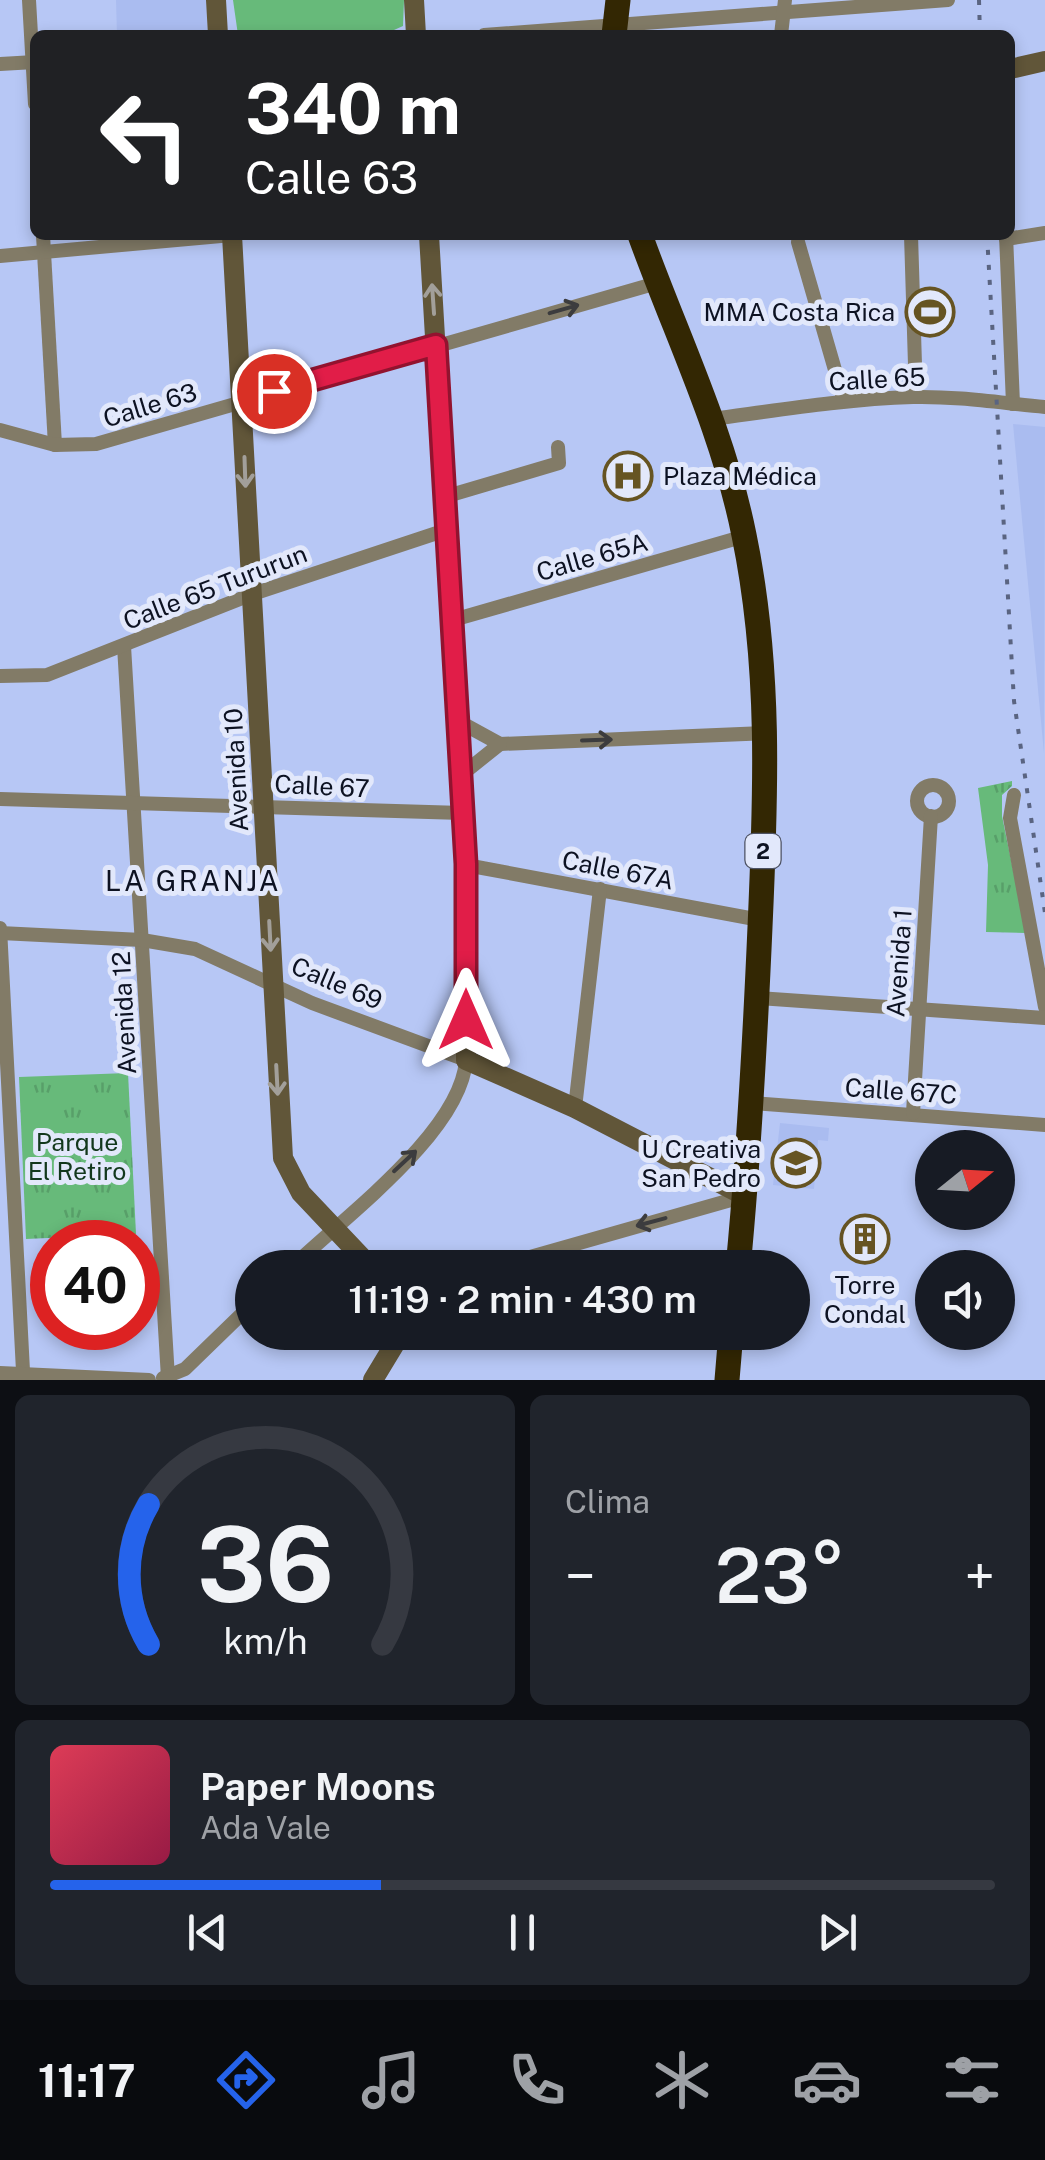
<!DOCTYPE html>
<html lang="es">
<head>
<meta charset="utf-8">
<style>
	body { margin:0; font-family:"Public Sans",sans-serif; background:#20242c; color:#f1f3f6; height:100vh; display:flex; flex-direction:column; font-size:38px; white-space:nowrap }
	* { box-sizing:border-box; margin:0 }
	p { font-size:32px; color:#9ea1a6 }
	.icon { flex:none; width:55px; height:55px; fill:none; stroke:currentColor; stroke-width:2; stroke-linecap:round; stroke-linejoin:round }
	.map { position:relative; height:1380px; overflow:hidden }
	.sheet { display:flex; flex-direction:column; gap:15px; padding:15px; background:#0d0f14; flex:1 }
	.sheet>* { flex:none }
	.top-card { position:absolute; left:30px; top:30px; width:985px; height:210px; border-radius:15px; box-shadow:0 5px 15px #0003; background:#202124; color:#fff; overflow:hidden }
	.needle { width:65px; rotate:72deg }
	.controls { position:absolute; left:915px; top:1130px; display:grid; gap:20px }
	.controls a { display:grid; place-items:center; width:100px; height:100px; border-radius:50%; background:#171b24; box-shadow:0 5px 15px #0003; font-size:50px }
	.speed { position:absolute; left:30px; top:1220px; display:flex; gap:20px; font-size:50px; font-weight:700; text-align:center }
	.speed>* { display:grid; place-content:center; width:130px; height:130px; border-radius:50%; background:#171b24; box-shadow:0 5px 15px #0003; line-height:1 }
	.speed .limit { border:15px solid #d22; background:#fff; color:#111 }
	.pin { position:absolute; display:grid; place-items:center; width:85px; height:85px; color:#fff; margin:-42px; border:5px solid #fff; border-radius:50%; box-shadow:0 2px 10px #0007 }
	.me { position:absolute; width:110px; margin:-55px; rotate:0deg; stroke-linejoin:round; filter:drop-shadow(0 0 8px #0008) }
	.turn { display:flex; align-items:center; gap:35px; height:210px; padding:0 50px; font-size:45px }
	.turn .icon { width:130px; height:130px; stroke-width:2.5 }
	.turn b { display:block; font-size:70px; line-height:85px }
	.big { font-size:75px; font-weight:600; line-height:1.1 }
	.sheet .widget { flex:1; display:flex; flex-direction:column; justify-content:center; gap:15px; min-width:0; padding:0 35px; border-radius:15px; background:#20242c }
	.sheet .dial { align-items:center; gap:0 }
	.dial svg { height:260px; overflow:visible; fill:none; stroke:#363941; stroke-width:7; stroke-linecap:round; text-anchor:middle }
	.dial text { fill:#f1f3f6; stroke:none }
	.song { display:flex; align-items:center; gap:30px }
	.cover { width:120px; height:120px; border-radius:15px; background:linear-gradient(135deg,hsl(350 70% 55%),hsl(340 70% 35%)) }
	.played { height:10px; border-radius:5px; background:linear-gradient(90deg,#2563eb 35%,#363941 35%) }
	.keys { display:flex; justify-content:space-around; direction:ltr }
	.heat { display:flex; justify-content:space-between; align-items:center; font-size:55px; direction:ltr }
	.sheet .tiles { flex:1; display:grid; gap:15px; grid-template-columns:1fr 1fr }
	.widget:last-child { grid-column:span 2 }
	.trip { position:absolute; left:235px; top:1250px; width:575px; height:100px; border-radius:50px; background:#171b24; box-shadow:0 5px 15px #0003; font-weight:600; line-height:100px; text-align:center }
	.tabs { display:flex; height:160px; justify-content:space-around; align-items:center; background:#090b0e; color:#9ea1a6 }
	.tabs .icon { width:70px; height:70px }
	.tabs .active { color:#2563eb }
	.tabs b { font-size:45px; color:#f1f3f6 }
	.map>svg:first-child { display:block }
	.built { fill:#aabcf0 }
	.park { fill:url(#park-tufts) }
	.pitch { fill:#67ba7a }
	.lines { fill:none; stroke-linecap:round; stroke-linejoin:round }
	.street { stroke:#827b67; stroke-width:14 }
	.secondary { stroke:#615639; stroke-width:20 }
	.highway { stroke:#332703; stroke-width:25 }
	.rail { stroke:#5a6481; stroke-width:4; stroke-dasharray:5 10; stroke-linecap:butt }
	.oneway { stroke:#a29f9a }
	.oneway2 { stroke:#3c3c3e }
	.route-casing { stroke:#92132f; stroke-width:25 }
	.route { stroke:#e11d48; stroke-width:18 }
	.labels { text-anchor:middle; stroke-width:10; stroke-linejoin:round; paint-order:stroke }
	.shield { fill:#e2e8fb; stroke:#4d5263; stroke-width:2.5 }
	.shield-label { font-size:22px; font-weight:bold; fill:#0d1222 }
	.poi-label { font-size:25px; fill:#0d1222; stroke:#e2e8fb; text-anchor:end }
	.street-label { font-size:25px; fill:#0d1222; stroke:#e2e8fb }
	.park-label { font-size:25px; fill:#13381d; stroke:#e2e8fb }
	.neighbourhood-label { font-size:28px; letter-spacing:2.5px; fill:#0d1222; stroke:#e2e8fb }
</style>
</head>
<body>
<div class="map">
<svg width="1045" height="1380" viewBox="0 0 1045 1380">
	<defs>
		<pattern id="park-tufts" width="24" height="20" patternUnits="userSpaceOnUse" patternTransform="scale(2.5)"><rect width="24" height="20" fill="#67ba7a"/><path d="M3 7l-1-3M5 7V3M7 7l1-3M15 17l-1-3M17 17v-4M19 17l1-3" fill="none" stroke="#589f69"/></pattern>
	</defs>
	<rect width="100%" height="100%" fill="#b7c7f5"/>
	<!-- built -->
	<g class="built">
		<polygon points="116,0 206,0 208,35 117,35"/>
		<polygon points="1013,424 1045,427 1044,753"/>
		<polygon points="780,1123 829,1128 828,1141 818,1140 814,1189 773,1185"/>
	</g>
	<!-- park -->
	<g class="park">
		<polygon points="1012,781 1012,786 1002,795 1002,816 1026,933 986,932 988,865 978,788"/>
		<polygon points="128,1073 136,1234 26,1239 19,1077"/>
	</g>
	<!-- pitch -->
	<polygon class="pitch" points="233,0 404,0 403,26 394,30 238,35"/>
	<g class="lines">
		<!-- street -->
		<g class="street">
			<polyline points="29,0 35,104"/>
			<polyline points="484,35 948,0"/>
			<polyline points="781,35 785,0"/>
			<polyline points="0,64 35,62"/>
			<polyline points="43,235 55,445"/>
			<polyline points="911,235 916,397"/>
			<polyline points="1006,235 1013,404"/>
			<polyline points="1006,239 1045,233"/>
			<polyline points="798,242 844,401"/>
			<polyline points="0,256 232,235"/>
			<path d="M 712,419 C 779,410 846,399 913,397 C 958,396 1001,403 1045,407"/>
			<polyline points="0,430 55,445 96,444 657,283"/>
			<polyline points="444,497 559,463 558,447"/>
			<polyline points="453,620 745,536"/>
			<polyline points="124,646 168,1378"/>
			<polyline points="0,676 47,675 250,595 446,530"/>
			<polyline points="458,721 500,744"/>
			<polyline points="500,744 767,733"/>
			<polyline points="460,776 500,744"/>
			<circle cx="933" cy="801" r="16"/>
			<polyline points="1014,795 1010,818 1045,1007"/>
			<polyline points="0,799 462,813"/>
			<polyline points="466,865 760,920"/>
			<polyline points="0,928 23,1371"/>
			<path d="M 0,933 L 142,940 L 195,949 L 312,1003 L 466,1060 C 461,1132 344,1217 291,1268"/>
			<polyline points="757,998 1045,1018"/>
			<polyline points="753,1103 1045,1125"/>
			<polyline points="575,1108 600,889"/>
			<polyline points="913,1113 931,816"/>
			<polyline points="491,1268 745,1196"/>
			<polyline points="0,1373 149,1380"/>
			<polyline points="163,1378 185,1369 252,1304"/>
		</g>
		<!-- secondary -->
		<g class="secondary">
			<polyline points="216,0 218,35"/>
			<polyline points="414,0 416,35"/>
			<polyline points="1010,69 1045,61"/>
			<polyline points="232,235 283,1158 301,1193 372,1268"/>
			<polyline points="429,235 466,865 466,1060 575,1108 745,1196"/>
			<polyline points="373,1380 402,1332"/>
		</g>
		<!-- highway -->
		<g class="highway">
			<polyline points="614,35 618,0"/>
			<path d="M 640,235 C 676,335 723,430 744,535 C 771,666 766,795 760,927 C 755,1041 749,1154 738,1268"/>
			<polyline points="727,1380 731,1332"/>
		</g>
		<!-- rail -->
		<g class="rail">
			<polyline points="979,0 980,35"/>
			<polyline points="987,235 1014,701 1045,913"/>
		</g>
	</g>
	<!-- one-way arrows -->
	<defs><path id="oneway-shaft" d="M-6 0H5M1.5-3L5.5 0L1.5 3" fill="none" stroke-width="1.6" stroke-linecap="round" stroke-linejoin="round" transform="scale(2.5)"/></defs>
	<g class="oneway">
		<use href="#oneway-shaft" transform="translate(433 299) rotate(-94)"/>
		<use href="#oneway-shaft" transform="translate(245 472) rotate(88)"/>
		<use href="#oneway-shaft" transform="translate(270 936) rotate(87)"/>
		<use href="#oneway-shaft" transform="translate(277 1080) rotate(87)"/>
	</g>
	<g class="oneway2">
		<use href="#oneway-shaft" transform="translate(564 309) rotate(-16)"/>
		<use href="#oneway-shaft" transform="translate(597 740) rotate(-2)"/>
		<use href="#oneway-shaft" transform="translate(405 1161) rotate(-43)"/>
		<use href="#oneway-shaft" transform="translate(651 1222) rotate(165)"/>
	</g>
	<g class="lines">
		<!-- route casing -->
		<g class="route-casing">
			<polyline id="route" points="274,391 436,345 466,864 466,1020"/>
		</g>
		<!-- route -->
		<use href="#route" class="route"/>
	</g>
	<!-- icons -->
	<defs>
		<g id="stadium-ring" transform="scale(2.5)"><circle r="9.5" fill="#e2e8fb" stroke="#665422" stroke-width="1.5"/><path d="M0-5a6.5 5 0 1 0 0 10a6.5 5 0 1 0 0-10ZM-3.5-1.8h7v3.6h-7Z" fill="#665422"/></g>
		<g id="hospital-ring" transform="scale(2.5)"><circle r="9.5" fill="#e2e8fb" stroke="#665422" stroke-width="1.5"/><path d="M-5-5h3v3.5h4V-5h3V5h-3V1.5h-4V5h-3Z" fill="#665422"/></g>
		<g id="university-ring" transform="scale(2.5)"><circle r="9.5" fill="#e2e8fb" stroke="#665422" stroke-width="1.5"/><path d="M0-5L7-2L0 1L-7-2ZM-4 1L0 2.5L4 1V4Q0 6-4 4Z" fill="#665422"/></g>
		<g id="building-ring" transform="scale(2.5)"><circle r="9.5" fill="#e2e8fb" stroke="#665422" stroke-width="1.5"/><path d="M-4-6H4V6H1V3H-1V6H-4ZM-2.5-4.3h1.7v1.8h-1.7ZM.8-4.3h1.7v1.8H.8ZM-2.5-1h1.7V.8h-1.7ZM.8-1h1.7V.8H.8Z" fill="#665422"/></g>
	</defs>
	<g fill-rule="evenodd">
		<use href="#stadium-ring" x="930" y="312"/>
		<use href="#hospital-ring" x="628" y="476"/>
		<use href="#university-ring" x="796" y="1163"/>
		<use href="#building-ring" x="865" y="1239"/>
	</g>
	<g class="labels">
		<!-- shield labels -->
		<rect class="shield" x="745.5" y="834" width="35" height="34" rx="8"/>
		<g class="shield-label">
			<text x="763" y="859">2</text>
		</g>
		<!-- poi labels -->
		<g class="poi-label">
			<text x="895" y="321">MMA Costa Rica</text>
			<text x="663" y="485" text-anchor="start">Plaza Médica</text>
			<text x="761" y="1158">U Creativa<tspan x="761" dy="29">San Pedro</tspan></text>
			<text x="865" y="1294" text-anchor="middle">Torre<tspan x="865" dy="29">Condal</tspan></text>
		</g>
		<!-- street labels -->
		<g class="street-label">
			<text transform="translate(877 379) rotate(-3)" y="9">Calle 65</text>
			<text transform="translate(150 405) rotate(-17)" y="9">Calle 63</text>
			<text transform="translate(592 557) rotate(-16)" y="9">Calle 65A</text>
			<text transform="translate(215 587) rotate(-21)" y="9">Calle 65 Tururun</text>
			<text transform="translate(236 770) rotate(-93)" y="9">Avenida 10</text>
			<text transform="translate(322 786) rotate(3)" y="9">Calle 67</text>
			<text transform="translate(618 870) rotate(11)" y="9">Calle 67A</text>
			<text transform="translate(899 963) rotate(-86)" y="9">Avenida 1</text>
			<text transform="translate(337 983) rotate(23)" y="9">Calle 69</text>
			<text transform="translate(124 1013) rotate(-93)" y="9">Avenida 12</text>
			<text transform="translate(901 1091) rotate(4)" y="9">Calle 67C</text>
		</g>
		<!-- park labels -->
		<g class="park-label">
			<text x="77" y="1151">Parque<tspan x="77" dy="29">El Retiro</tspan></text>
		</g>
		<!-- neighbourhood labels -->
		<g class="neighbourhood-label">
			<text x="193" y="891">LA GRANJA</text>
		</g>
	</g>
</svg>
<div class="controls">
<a><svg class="needle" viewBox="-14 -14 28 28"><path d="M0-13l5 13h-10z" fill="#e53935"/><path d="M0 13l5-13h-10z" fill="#9ea1a6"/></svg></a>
<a><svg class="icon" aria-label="sound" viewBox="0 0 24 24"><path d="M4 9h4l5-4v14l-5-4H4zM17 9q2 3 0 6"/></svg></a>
</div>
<div class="speed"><div class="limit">40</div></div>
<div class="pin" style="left:274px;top:391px;background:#d93025"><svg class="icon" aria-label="arrive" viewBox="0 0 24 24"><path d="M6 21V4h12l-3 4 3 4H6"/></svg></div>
<svg class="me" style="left:466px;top:1020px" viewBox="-20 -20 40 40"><path d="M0-17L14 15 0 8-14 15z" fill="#e11d48" stroke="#fff" stroke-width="4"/></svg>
<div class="trip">11:19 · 2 min · 430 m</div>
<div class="top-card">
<div class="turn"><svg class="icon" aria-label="left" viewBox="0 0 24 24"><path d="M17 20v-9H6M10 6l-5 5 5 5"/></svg><div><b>340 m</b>Calle 63</div></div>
</div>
</div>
<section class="sheet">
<div class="tiles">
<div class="widget dial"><svg viewBox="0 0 100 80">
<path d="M14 69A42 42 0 1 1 86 69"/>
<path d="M14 69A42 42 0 0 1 14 26" stroke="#2563eb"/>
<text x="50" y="56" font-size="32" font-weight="700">36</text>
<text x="50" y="72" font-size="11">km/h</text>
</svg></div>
<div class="widget"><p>Clima</p>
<div class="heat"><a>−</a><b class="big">23°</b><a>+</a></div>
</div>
<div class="widget">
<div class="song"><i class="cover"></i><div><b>Paper Moons</b><p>Ada Vale</p></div></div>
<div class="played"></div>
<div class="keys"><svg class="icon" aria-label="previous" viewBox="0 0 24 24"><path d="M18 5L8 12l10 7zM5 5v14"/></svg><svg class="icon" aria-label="pause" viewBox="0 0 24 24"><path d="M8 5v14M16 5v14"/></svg><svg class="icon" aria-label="next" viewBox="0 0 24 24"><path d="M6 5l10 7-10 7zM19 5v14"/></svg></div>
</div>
</div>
</section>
<nav class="tabs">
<b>11:17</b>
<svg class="icon active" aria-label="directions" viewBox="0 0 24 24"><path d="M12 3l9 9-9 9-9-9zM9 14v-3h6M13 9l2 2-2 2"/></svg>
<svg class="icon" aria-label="music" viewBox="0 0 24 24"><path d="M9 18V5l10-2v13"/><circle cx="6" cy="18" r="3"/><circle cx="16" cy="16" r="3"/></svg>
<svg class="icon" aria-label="phone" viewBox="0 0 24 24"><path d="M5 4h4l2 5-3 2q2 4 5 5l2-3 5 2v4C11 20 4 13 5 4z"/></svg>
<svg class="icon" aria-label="climate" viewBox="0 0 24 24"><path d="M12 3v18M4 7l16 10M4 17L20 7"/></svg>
<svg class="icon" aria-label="car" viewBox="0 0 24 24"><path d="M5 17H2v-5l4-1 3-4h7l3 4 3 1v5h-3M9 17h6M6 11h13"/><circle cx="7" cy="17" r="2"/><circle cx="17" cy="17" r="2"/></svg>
<svg class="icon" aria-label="filters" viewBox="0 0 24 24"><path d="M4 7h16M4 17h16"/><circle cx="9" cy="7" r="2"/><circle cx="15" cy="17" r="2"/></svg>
</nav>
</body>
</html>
